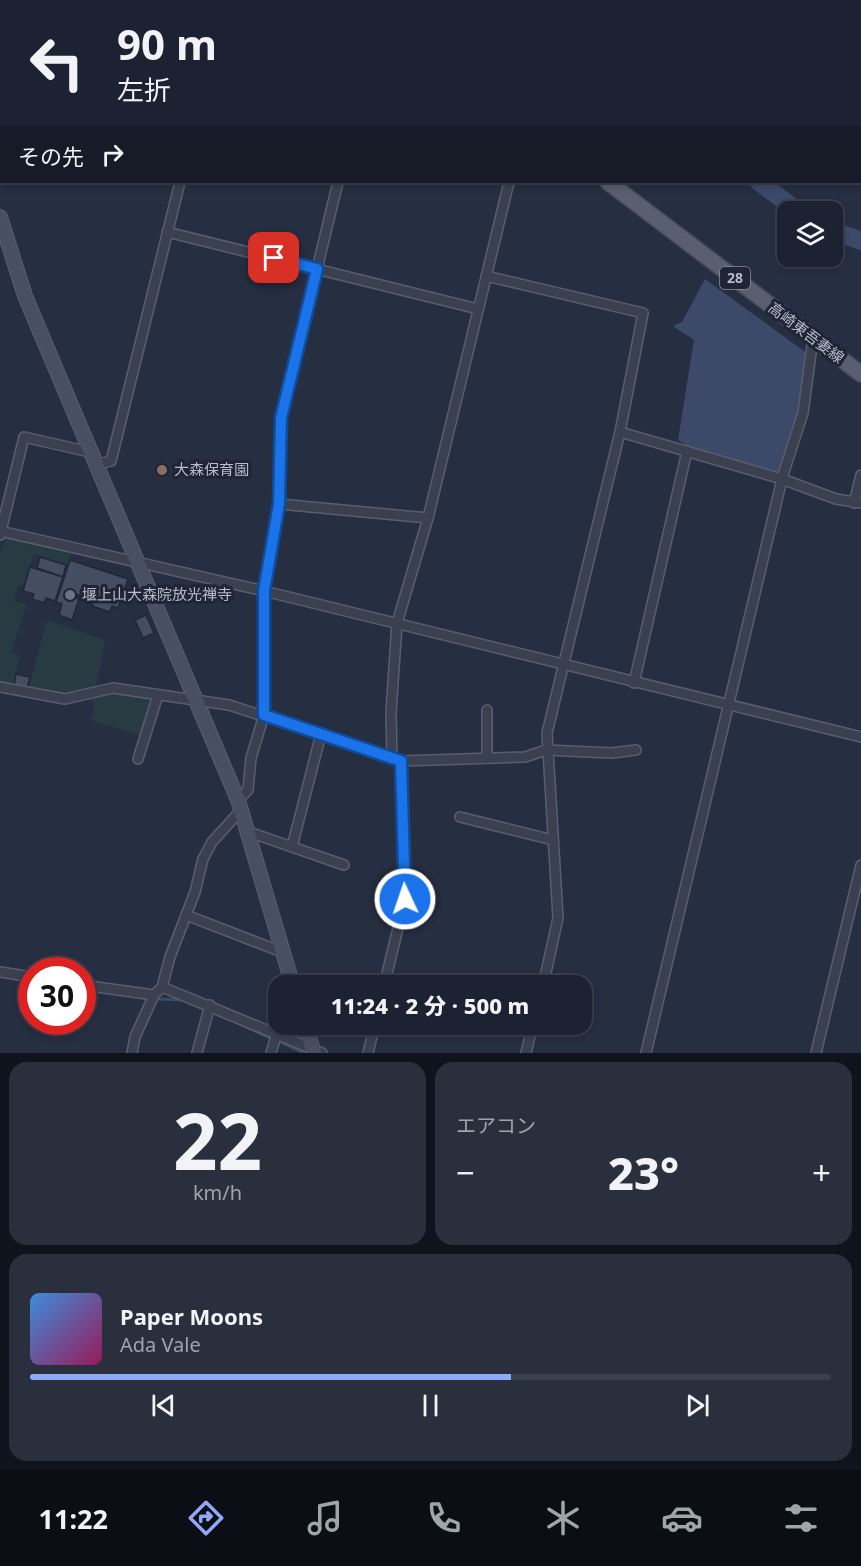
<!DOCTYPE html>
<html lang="ja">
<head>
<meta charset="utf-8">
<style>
	body { margin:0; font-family:"Noto Sans","Noto Sans JP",sans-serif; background:#292f3d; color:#f1f3f6; height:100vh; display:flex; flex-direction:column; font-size:22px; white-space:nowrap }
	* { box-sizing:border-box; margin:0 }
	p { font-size:20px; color:#a0a4ab }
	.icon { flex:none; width:33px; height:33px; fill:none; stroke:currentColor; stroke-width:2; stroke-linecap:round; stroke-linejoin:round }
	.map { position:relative; height:1053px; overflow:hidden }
	.panel { display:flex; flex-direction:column; gap:9px; padding:9px; background:#0f131b; flex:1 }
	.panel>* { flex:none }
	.top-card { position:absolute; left:0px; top:0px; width:861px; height:183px; box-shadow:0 3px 9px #0003,0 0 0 2px #3a3f4d; background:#1c2231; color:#f1f3f6; overflow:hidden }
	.fabs { position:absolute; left:777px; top:201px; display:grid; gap:12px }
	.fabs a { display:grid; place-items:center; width:66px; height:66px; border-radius:12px; background:#1c2231; box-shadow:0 3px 9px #0003,0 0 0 2px #3a3f4d; font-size:30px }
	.speed { position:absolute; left:18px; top:957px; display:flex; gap:12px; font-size:30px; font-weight:700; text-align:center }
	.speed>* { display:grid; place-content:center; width:78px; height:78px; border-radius:50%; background:#1c2231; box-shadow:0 3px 9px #0003,0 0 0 2px #3a3f4d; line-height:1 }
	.speed .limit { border:9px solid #d22; background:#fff; color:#111 }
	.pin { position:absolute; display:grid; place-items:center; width:51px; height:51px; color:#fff; margin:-26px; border-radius:12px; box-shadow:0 3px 9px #0006 }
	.me { position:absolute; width:66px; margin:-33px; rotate:357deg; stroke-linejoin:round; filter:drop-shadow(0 0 4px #0008) }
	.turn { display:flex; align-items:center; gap:21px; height:126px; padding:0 18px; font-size:27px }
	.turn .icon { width:78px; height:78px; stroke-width:2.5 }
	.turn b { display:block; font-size:42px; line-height:51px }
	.then { display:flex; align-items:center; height:57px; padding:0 18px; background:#0003; gap:12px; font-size:22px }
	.big { font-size:45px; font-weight:800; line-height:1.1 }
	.panel .card { flex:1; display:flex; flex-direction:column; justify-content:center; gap:9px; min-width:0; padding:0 21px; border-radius:18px; background:#292f3d }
	.panel .dial { align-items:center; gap:0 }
	.dial b { font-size:78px; line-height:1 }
	.song { display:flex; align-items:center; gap:18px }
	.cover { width:72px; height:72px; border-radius:9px; background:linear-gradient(135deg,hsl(210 70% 55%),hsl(330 70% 35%)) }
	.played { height:6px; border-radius:3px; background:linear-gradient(90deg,#90a9f6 60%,#3a3f4d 60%) }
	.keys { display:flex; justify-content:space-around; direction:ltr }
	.heat { display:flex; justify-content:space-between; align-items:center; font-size:33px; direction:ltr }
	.panel .tiles { flex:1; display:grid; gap:9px; grid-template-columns:1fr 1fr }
	.card:last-child { grid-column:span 2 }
	.trip { position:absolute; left:268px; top:975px; width:324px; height:60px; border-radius:18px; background:#1c2231; box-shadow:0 3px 9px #0003,0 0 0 2px #3a3f4d; font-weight:800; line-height:60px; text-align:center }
	.dock { display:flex; height:96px; justify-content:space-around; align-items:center; background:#0b0e14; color:#a0a4ab }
	.dock .icon { width:42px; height:42px }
	.dock .current { color:#90a9f6 }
	.dock b { font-size:27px; color:#f1f3f6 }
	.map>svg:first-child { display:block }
	.green { fill:#283b42 }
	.water { fill:#3c4969 }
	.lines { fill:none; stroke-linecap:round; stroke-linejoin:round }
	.stream { stroke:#3c4969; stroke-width:3 }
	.river { stroke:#3c4969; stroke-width:18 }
	.building { fill:#454d62; stroke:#212738; stroke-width:1.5 }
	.street-casing { stroke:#585e6e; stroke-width:12 }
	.secondary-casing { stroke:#585e6e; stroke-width:16 }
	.primary-casing { stroke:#44495a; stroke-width:18 }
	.street { stroke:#3a4050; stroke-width:9 }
	.secondary { stroke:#494f63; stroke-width:14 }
	.primary { stroke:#595f70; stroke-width:15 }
	.route-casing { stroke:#114b97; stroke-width:15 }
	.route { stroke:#1a73e8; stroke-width:10 }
	.education-dot { fill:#8d6e63; stroke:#1f2536; stroke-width:2 }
	.worship-dot { fill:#6b7280; stroke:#1f2536; stroke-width:2 }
	.labels { text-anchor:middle; stroke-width:6; stroke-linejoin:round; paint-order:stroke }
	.shield { fill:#1f2536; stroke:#898f9e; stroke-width:1.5 }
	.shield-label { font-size:14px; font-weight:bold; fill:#b7bccb }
	.street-label { font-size:15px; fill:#b7bccb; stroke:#1f2536 }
	.poi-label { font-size:15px; fill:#b7bccb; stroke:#1f2536; text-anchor:start }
</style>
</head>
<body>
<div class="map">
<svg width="861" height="1053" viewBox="0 0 861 1053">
	<rect width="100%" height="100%" fill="#262e41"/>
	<!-- green -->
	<g class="green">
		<polygon points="6,539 71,554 67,565 34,554 23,586 18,585 14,601 27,604 11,653 20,655 13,685 0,683 0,553"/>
		<polygon points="47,620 105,640 96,686 66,695 28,689"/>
		<polygon points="113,692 153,699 143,736 90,720 94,709 92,697"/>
	</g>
	<!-- water -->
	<polygon class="water" points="705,279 808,354 801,410 780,473 776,474 692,449 678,440 694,340 673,326 682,322"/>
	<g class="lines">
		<!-- stream -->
		<g class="stream">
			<polyline points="711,0 711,2"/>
			<polyline points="157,999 185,1000"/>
			<polyline points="242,1025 270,1038"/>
			<polyline points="278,1041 304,1053"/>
		</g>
		<!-- river -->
		<g class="river">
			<polyline points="607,0 608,2"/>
			<polyline points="759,182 799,212"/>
			<polyline points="832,230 861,241"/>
		</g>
	</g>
	<!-- building -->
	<g class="building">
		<polygon points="40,557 66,565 63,577 37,568"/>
		<polygon points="70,560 128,579 118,608 112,606 110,612 92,606 94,600 73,593 72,597 79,599 72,620 59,615 62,604 56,602"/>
		<polygon points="30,567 63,577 55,601 46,598 44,603 32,599 34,594 23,591"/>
		<polygon points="146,615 154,633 143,638 135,620"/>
		<polygon points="16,674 30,677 27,688 14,685"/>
	</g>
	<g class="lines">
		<!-- street casing -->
		<g class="street-casing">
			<g id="street">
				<polyline points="50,0 51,2"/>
				<polyline points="717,0 717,2"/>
				<polyline points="213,2 213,0"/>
				<polyline points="383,2 400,2"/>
				<polyline points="426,2 426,0"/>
				<polyline points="475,2 475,0"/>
				<polyline points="0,153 2,152"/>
				<polyline points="167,232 478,309"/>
				<polyline points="486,276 643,313 620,432 547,733 558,918 543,986"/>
				<polyline points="620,432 782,479 836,499 861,503"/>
				<polyline points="98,464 111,461 180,182"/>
				<polyline points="854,503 861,475"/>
				<polyline points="279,504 428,518"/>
				<polyline points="0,531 264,591 861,737"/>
				<polyline points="0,535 24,437 94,453"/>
				<polyline points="634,683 687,451"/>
				<polyline points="0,687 65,699 113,688 229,705 401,761 525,757 546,750 612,753 636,750"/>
				<polyline points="487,710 487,758"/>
				<polyline points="392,758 391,713 397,623 428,518 509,182"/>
				<polyline points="138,759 158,695"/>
				<polyline points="238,800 248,790 251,758 264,715 264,591 279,504 281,418 338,182"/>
				<polyline points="460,817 553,840"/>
				<polyline points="249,832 344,865"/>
				<polyline points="292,847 321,734"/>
				<polyline points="186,915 282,952"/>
				<polyline points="0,972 32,977"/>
				<polyline points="82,985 154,995"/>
				<polyline points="384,986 405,899 401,761"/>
				<polyline points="162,987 322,1053"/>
				<polyline points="132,1053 135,1037 154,995 162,987 170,957 195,892 203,859 212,842 241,810"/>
				<polyline points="197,1053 210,1005"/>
				<polyline points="271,1053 276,1036"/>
				<polyline points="368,1053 375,1024"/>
				<polyline points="526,1053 533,1024"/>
				<polyline points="646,1053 783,475 803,413 813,338"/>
				<polyline points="816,1053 861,865"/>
			</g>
		</g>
		<!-- secondary casing -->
		<g class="secondary-casing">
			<g id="secondary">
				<polyline points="0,217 25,296 238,800 293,986"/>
				<polyline points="305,1024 314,1053"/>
			</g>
		</g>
		<!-- primary casing -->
		<g class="primary-casing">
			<g id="primary">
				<polyline points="370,0 372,2"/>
				<polyline points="608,182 861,374"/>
			</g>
		</g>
		<!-- street -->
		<use href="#street" class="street"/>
		<!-- secondary -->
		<use href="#secondary" class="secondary"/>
		<!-- primary -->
		<use href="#primary" class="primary"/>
	</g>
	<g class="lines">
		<!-- route casing -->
		<g class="route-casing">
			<polyline id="route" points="274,258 317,269 281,418 279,504 264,591 264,715 401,761 405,899"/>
		</g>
		<!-- route -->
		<use href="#route" class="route"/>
	</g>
	<!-- markers -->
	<circle class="education-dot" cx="162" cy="470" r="6"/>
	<circle class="worship-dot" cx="70" cy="595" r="6"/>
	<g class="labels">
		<!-- shield labels -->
		<rect class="shield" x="720" y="267" width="30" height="22" rx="4.5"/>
		<g class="shield-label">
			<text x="735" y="283">28</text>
		</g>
		<!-- street labels -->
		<g class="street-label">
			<text transform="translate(806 333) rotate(37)" y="5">高崎東吾妻線</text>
		</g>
		<!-- poi labels -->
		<g class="poi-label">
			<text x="174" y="475">大森保育園</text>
			<text x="82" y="600">堰上山大森院放光禅寺</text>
		</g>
	</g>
</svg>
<div class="fabs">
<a><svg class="icon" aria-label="layers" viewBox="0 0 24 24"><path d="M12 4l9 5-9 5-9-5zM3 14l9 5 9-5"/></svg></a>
</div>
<div class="speed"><div class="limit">30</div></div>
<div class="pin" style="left:274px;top:258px;background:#d93025"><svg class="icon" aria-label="arrive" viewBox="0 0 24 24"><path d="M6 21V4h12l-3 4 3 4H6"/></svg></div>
<svg class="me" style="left:405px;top:899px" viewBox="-20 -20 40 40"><circle r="17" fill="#1a73e8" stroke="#fff" stroke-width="3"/><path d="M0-11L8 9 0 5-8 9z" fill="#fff"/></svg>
<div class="trip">11:24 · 2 分 · 500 m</div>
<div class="top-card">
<div class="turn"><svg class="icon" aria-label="left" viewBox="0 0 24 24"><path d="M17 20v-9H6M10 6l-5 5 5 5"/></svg><div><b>90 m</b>左折</div></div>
<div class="then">その先<svg class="icon" aria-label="right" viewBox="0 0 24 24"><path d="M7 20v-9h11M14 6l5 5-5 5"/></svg></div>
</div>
</div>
<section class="panel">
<div class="tiles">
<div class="card dial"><b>22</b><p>km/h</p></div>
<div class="card"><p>エアコン</p>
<div class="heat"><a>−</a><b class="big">23°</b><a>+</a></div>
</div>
<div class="card">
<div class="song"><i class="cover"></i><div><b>Paper Moons</b><p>Ada Vale</p></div></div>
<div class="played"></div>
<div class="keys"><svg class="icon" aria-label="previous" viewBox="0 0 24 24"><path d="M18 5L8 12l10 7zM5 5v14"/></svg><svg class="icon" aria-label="pause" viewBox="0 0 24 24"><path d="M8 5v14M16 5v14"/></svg><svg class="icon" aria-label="next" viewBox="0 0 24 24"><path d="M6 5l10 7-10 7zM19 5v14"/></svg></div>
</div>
</div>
</section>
<nav class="dock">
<b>11:22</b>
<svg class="icon current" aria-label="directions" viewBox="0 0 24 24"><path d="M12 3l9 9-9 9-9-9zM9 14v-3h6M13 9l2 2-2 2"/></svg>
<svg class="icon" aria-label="music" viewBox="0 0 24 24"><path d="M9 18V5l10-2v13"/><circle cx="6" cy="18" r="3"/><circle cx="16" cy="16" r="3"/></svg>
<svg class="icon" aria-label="phone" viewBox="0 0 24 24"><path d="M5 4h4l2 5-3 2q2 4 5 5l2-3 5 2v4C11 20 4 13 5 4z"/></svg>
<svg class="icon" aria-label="climate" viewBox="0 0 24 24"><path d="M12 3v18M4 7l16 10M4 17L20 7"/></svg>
<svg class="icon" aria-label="car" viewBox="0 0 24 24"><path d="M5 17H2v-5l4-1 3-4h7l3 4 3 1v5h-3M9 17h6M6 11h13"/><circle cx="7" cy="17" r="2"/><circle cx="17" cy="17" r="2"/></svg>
<svg class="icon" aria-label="filters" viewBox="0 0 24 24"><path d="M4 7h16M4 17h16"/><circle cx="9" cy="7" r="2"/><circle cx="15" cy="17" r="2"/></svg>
</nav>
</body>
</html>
